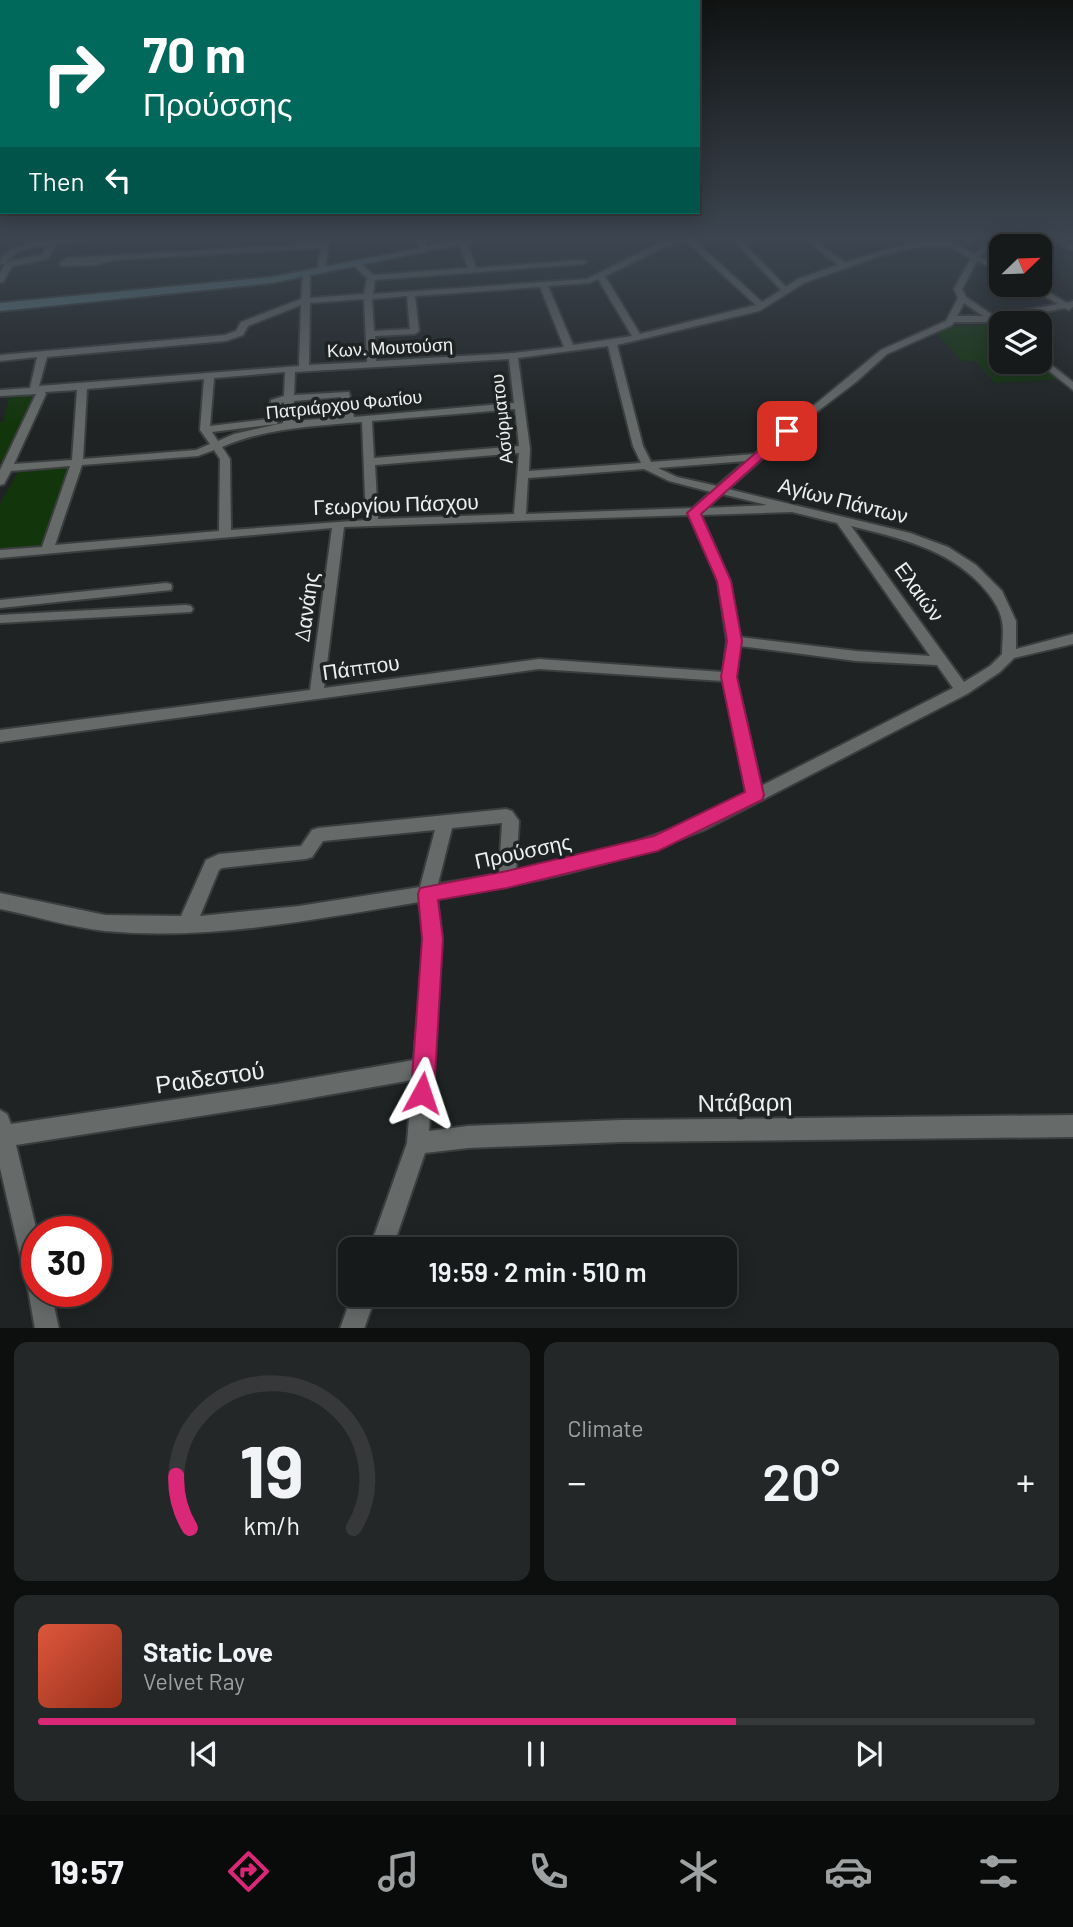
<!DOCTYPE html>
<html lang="en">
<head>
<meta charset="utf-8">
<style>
	body { margin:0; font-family:Barlow,sans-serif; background:#242727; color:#f1f3f6; height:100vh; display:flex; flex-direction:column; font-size:26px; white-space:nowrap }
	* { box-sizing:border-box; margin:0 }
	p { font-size:23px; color:#9ea1a2 }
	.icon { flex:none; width:38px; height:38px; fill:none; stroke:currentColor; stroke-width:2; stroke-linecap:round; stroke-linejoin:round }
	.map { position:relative; height:1328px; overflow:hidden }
	.side { display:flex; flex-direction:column; gap:14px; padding:14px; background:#0d0e0e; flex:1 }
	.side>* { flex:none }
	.hud { position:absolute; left:0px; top:0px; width:700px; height:214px; box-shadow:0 4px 18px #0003,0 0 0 2px #363839; background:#00695c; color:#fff; overflow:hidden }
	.needle { width:46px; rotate:67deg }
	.fabs { position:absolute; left:989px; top:234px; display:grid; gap:14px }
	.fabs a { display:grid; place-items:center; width:63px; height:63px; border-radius:14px; background:#171a1a; box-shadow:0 4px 18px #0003,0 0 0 2px #363839; font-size:35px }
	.speed { position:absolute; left:21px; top:1216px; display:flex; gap:14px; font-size:35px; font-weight:700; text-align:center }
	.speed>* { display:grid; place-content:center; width:91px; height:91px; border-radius:50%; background:#171a1a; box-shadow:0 4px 18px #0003,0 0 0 2px #363839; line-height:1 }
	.speed .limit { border:10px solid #d22; background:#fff; color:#111 }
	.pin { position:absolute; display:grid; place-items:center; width:60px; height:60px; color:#fff; margin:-30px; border-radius:14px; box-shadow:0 4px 10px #0006 }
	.me { position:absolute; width:77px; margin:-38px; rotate:5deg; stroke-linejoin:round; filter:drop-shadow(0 0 5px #0008) }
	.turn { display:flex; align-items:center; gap:24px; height:147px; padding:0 28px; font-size:32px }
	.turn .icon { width:91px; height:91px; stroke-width:2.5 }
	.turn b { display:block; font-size:49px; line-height:60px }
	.then { display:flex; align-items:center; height:66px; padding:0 28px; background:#0003; gap:14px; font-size:26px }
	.big { font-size:52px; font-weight:600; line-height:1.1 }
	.side .widget { flex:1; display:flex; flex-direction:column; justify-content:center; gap:10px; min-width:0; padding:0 24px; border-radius:14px; background:#242727 }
	.side .dial { align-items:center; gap:0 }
	.dial svg { height:182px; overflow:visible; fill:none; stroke:#363839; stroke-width:7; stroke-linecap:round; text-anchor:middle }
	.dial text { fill:#f1f3f6; stroke:none }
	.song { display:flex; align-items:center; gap:21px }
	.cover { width:84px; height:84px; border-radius:10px; background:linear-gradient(135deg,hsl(10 70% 55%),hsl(10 70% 35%)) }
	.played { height:7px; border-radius:4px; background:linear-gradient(90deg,#db2777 70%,#363839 70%) }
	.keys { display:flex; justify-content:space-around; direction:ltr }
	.heat { display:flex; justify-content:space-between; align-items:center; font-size:38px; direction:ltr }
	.side .tiles { flex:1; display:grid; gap:14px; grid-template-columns:1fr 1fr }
	.widget:last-child { grid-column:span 2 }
	.trip { position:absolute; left:338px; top:1237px; width:399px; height:70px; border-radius:14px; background:#171a1a; box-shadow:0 4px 18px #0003,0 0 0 2px #363839; font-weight:600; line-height:70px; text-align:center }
	.tabs { display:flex; height:112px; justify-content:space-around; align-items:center; background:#090a0a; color:#9ea1a2 }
	.tabs .icon { width:49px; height:49px }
	.tabs .active { color:#db2777 }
	.tabs b { font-size:32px; color:#f1f3f6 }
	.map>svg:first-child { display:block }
	.green { fill:#12350c }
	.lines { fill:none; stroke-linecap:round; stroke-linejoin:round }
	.street-casing { stroke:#3b3e3e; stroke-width:4 }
	.secondary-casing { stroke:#3b3e3e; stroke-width:4 }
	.street { fill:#666b6a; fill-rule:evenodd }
	.secondary { fill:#58787e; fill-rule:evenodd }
	.route { fill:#db2777; stroke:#8e194d; stroke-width:2 }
	.labels { text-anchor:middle; stroke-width:7; stroke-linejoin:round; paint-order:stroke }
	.far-street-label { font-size:18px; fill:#edf0ef; stroke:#1f2323 }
	.street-label { font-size:21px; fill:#edf0ef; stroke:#1f2323 }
	.near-street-label { font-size:24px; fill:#edf0ef; stroke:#1f2323 }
</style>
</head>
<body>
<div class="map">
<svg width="1073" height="1329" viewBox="0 0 1073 1329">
	<rect width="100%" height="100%" fill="#1f2323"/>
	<!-- green -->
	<g class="green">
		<polygon points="995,324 1001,329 1001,362 1040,362 1059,379 995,383 976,361 963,362 935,332 947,327"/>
		<polygon points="10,393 38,393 6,461 0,462 0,422 3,422"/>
		<polygon points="74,466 43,546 0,549 0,504 19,470"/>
	</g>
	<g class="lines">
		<!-- street casing -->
		<g class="street-casing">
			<g id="street">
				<path d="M 51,239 L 118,239 L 114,241 L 56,243 L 48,259 L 12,266 L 3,282 L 0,282 L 0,273 L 6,262 L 42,255 L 48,245 C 30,247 16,249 5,264 L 0,264 C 4,242 35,244 51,239 Z"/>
				<polygon points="322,239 330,239 325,270 321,272 317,270 321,248 114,260 95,265 63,266 59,264 67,258 322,243"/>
				<polygon points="418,239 426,239 427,253 420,251"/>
				<path d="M 677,239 L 693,239 L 762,302 L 781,290 L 732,239 L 740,239 L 786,287 L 798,279 L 838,265 L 804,239 L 813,239 L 845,263 C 872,253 927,234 954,244 C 961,246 968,251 974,254 L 989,241 L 1004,239 L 988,248 L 980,257 L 1001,267 L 1001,272 L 977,261 L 962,289 L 966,297 L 994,316 L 1058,304 L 1025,285 L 1036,285 L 1067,303 L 1073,301 L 1073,307 L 1069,310 L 1065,308 L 993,322 L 954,322 L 952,325 L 887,354 L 856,382 L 806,420 L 728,489 L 910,533 L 948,547 L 976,565 L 1002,591 L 1016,621 L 1016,649 L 1073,634 L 1073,644 L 1014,658 L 1000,672 L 967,694 L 704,830 C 617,865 528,884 437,899 L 442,939 L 429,1131 L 468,1126 L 621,1120 L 1073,1115 L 1073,1137 L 621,1142 L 468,1148 L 425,1153 L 392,1250 L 369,1250 L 407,1143 L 412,1080 L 277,1104 L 16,1145 L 37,1232 L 37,1292 L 51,1292 L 59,1329 L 35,1329 L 28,1289 L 0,1168 L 0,1110 L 7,1114 L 11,1124 L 277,1084 L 414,1060 L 424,939 L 419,902 C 317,919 209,941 105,931 C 69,927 35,916 0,909 L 0,893 L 105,915 L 181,916 L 206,860 L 219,854 L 301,846 L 312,830 L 318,828 L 506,809 L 512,811 L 519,821 L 516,871 C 564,861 612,851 658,834 C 689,823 717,808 747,793 L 723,681 L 539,669 L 0,742 L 0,730 L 310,690 L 332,528 L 0,558 L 0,550 L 42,547 L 70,466 L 11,471 L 4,484 L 0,485 L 0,470 L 36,394 L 0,396 L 0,390 L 30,388 L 37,357 L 0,361 L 0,355 L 225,335 L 236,331 L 241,322 L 301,299 L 303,271 L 310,273 L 310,298 L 364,294 L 367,278 L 354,266 L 354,262 L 360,262 L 373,275 L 468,268 L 459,243 L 463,241 L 467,243 L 476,268 L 583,260 L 587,262 L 583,264 L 375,280 L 373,294 L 587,279 L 657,244 ZM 686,241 L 756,305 L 640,334 L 605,276 L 663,248 ZM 918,247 L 950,247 L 971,258 L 954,289 L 958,298 L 946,321 L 881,350 L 755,454 L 651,462 L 643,446 L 617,345 L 759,311 L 804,283 L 879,256 ZM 598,279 L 632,336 L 573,345 L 548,286 L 589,283 ZM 540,287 L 564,347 L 513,353 L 376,361 L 375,336 L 415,334 L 419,331 L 415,296 ZM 407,296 L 410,329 L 374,331 L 372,299 ZM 364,299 L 367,362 L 309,365 L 310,303 ZM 964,303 L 983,316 L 957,316 ZM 301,305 L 299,366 L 39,386 L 47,357 L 226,341 L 243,335 L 248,326 ZM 608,346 L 633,446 L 641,463 L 529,471 L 530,449 L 518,358 ZM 509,359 L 514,403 L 354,417 L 349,392 L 294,395 L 295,372 ZM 285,372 L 284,396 L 271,400 L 268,419 L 210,426 L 214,378 ZM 204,379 L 200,430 L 210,444 L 196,450 L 83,459 L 87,389 ZM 77,390 L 72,460 L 14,464 L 46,394 L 45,392 ZM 341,397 L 344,417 L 293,421 L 294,401 ZM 284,402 L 283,423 L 234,434 L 218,441 L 212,432 L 277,424 L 281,403 ZM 515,409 L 519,446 L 374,458 L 372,421 ZM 362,422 L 366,520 L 231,530 L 230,459 L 222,447 C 266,428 314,426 362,422 ZM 214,450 L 220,459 L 219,531 L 55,545 L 82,465 L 198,456 ZM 519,453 L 514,514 L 378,519 L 375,465 ZM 746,461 L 717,486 L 677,477 L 658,468 ZM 644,469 L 669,481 L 711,492 L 693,508 L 526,514 L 528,478 ZM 722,494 L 767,505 L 707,508 ZM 792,512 L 837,523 L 930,656 L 856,651 L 740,637 L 730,581 L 701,515 ZM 689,515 L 718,581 L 727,641 L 723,672 L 539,659 L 324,688 L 344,527 ZM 851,526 C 899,538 946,548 981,585 C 990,595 1000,608 1002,621 C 1004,631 1002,644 1002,654 L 990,666 L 964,682 ZM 740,646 L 856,661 L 937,665 L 953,688 L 761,786 L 736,677 ZM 502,823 L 499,874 L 438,884 L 452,828 ZM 435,830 L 420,887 L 299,906 L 200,916 L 219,870 L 222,868 L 306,859 L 312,857 L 323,841 Z"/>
				<polygon points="1049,239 1059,239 1073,245 1073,250"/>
				<polygon points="1040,356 1073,382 1073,390 1038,362"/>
				<polygon points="166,583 171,584 172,587 171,590 0,608 0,600"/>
				<polygon points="186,605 191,606 193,609 191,612 0,623 0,615"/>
				<polygon points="352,1295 376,1295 364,1329 340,1329"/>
			</g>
		</g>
		<!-- secondary casing -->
		<g class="secondary-casing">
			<polygon id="secondary" points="466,239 488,239 272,283 0,311 0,303 272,277"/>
		</g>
		<!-- street -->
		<use href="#street" class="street"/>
		<!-- secondary -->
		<use href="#secondary" class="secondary"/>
	</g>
	<!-- sky -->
	<linearGradient id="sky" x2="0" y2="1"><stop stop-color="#111313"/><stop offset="0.56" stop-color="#3c4550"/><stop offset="1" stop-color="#3c4550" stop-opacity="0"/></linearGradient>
	<rect width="1073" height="425" fill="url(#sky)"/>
	<!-- route -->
	<polygon class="route" points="783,429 793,431 701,514 731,581 742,641 737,677 764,795 762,800 658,851 507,888 438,900 443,939 434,1093 431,1102 422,1105 414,1102 411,1093 422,939 418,894 420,888 507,871 654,836 745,792 721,677 727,641 717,581 687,513"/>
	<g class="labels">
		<!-- far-street labels -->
		<g class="far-street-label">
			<text transform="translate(390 348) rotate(-3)" y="6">Κων. Μουτούση</text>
			<text transform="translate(344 405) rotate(-6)" y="6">Πατριάρχου Φωτίου</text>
			<text transform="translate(502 419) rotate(-96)" y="6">Ασύρματου</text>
		</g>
		<!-- street labels -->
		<g class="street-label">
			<text transform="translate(843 501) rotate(14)" y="7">Αγίων Πάντων</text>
			<text transform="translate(396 505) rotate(-2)" y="7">Γεωργίου Πάσχου</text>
			<text transform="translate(919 592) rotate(54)" y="7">Ελαιών</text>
			<text transform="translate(307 607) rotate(-82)" y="7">Δανάης</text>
			<text transform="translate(361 668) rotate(-8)" y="7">Πάππου</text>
			<text transform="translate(523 852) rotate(-12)" y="7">Προύσσης</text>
		</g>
		<!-- near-street labels -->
		<g class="near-street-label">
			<text transform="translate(210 1078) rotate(-8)" y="8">Ραιδεστού</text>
			<text transform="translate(745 1103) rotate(-1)" y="8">Ντάβαρη</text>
		</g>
	</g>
</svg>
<div class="fabs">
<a><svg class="needle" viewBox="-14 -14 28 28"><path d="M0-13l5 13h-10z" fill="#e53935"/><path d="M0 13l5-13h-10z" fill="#9ea1a2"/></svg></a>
<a><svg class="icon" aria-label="layers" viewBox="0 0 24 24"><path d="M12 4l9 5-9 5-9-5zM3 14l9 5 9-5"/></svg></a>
</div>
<div class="speed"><div class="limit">30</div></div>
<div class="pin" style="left:787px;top:431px;background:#d93025"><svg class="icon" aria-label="arrive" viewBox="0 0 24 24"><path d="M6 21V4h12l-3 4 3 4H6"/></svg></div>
<svg class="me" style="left:422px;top:1093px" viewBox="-20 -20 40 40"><path d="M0-17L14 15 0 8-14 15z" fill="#db2777" stroke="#fff" stroke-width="4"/></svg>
<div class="trip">19:59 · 2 min · 510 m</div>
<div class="hud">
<div class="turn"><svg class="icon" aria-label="right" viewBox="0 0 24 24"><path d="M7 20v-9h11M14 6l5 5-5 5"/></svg><div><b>70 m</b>Προύσσης</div></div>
<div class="then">Then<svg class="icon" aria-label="left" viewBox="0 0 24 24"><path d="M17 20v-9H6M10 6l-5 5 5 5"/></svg></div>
</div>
</div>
<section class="side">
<div class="tiles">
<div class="widget dial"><svg viewBox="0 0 100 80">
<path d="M14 69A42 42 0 1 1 86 69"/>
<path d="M14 69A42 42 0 0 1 8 46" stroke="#db2777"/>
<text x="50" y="56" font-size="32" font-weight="700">19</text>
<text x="50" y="72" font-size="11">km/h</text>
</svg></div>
<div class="widget"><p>Climate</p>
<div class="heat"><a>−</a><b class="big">20°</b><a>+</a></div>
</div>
<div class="widget">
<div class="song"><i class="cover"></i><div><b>Static Love</b><p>Velvet Ray</p></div></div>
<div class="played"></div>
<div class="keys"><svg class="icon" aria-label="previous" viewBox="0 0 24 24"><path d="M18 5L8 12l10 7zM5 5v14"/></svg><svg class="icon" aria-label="pause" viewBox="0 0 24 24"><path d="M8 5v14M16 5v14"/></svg><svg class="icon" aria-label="next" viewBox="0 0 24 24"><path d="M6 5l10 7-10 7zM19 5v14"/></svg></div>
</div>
</div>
</section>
<nav class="tabs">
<b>19:57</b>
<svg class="icon active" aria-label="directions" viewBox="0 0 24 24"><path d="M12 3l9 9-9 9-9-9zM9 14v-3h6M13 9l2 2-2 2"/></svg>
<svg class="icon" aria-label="music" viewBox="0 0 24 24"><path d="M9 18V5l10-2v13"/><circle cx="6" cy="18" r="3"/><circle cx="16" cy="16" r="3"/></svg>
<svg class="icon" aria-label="phone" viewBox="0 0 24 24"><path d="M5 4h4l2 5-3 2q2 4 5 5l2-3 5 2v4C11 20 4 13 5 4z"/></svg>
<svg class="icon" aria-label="climate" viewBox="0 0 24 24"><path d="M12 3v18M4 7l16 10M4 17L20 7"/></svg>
<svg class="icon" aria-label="car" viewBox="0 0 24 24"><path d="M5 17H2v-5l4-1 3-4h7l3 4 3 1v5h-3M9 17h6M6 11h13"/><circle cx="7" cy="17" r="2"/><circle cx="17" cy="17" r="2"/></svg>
<svg class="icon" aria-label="filters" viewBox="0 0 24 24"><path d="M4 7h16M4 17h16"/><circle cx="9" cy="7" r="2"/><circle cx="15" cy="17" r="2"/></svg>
</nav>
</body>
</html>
